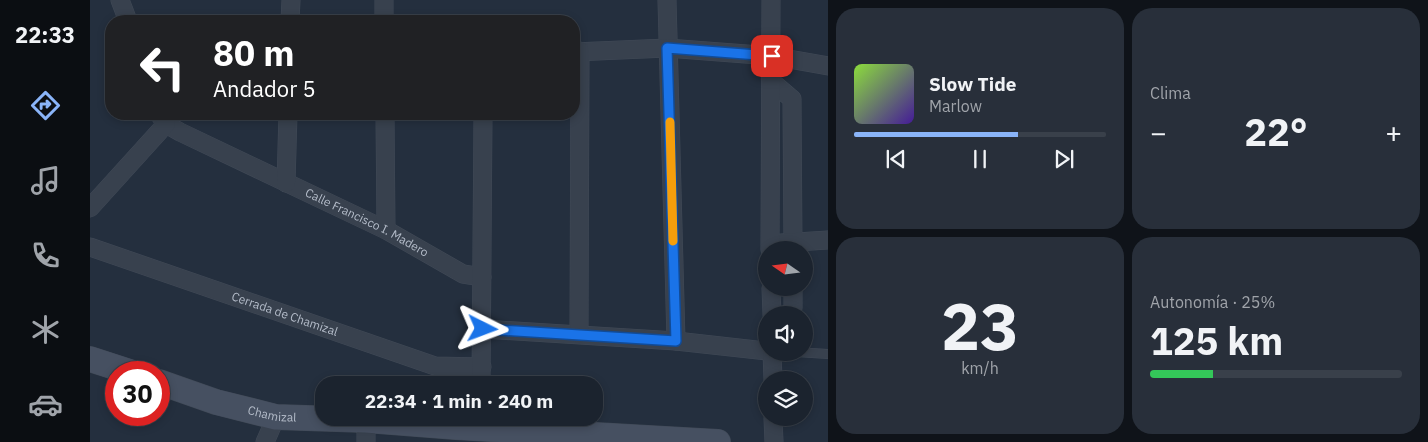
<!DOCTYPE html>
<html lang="es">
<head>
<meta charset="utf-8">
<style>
	body { margin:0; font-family:"IBM Plex Sans",sans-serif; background:#282f3a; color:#f1f3f6; height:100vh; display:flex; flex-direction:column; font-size:19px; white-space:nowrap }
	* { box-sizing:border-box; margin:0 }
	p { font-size:16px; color:#a0a4aa }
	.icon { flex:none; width:28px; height:28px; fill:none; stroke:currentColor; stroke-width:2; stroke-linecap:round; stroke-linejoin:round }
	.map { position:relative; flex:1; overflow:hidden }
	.side { display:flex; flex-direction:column; gap:8px; padding:8px; background:#0f1319; width:600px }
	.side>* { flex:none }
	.hud { position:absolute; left:15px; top:15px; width:475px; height:105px; border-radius:20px; box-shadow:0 2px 8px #0003,0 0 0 1px #39404a; background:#202124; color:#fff; overflow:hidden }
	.needle { width:32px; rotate:284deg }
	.fabs { position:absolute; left:668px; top:241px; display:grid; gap:10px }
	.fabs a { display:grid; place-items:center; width:55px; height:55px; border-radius:50%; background:#1b232e; box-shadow:0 2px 8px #0003,0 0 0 1px #39404a; font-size:25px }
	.speed { position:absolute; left:15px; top:361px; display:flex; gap:10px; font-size:25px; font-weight:700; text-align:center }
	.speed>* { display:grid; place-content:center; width:65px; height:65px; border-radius:50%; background:#1b232e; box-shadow:0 2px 8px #0003,0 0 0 1px #39404a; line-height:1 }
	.speed .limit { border:8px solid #d22; background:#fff; color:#111 }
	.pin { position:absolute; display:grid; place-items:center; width:42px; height:42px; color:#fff; margin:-21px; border-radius:10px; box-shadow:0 2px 8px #0006 }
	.me { position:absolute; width:55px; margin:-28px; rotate:93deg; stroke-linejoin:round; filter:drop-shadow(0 0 4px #0008) }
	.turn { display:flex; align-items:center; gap:18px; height:105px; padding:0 25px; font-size:22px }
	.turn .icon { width:65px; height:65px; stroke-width:2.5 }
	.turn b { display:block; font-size:35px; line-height:42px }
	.big { font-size:38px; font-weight:800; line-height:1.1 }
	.side .card { flex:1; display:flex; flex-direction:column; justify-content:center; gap:8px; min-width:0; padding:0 18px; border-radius:20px; background:#282f3a }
	.side .dial { align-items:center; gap:0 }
	.dial b { font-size:65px; line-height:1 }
	.song { display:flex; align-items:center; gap:15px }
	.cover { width:60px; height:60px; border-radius:8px; background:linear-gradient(135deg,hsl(90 70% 55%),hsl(260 70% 35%)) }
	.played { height:5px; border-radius:2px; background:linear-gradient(90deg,#8ab4f8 65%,#39404a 65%) }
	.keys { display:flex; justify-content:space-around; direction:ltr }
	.heat { display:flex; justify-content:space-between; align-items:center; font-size:28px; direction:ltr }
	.charge { height:8px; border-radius:4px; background:linear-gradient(90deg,#34c759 25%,#39404a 0) }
	.side .tiles { flex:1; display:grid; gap:8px; grid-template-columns:repeat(2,1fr) }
	.trip { position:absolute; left:225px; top:376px; width:288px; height:50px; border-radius:20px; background:#1b232e; box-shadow:0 2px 8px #0003,0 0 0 1px #39404a; font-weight:800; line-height:50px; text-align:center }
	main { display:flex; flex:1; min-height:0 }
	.dock { display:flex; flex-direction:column; width:90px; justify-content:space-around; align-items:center; background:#0b0e12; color:#a0a4aa }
	.dock .icon { width:35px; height:35px }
	.dock .active { color:#8ab4f8 }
	.dock b { font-size:22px; color:#f1f3f6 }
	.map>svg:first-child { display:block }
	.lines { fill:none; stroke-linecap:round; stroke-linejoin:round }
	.lane-casing { stroke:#414a57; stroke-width:10 }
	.street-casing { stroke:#414a57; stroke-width:19 }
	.secondary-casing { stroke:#414a57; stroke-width:26 }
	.lane { stroke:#38414e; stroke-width:9 }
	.street { stroke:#38414e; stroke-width:18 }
	.secondary { stroke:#465061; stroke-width:25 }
	.route-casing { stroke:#114b97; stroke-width:12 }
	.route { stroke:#1a73e8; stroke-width:9 }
	.slow { stroke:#f59e0b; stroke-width:9 }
	.labels { text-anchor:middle; stroke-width:5; stroke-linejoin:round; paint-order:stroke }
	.street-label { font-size:12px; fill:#b4bcc9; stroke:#1d2633 }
</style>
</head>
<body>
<main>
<nav class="dock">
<b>22:33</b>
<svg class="icon active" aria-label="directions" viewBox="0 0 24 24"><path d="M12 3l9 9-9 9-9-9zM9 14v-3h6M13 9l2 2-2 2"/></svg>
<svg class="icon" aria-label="music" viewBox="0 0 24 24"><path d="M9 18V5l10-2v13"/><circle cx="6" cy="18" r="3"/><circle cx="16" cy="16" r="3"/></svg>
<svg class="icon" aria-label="phone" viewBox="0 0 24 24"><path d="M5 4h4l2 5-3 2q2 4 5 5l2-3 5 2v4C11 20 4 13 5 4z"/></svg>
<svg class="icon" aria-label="climate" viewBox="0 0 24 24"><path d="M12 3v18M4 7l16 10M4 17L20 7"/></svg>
<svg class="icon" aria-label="car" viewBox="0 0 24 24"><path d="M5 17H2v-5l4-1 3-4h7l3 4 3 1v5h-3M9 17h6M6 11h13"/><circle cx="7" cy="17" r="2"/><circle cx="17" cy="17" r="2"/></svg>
</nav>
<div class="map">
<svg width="738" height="442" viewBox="0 0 738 442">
	<rect width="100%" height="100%" fill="#242f3e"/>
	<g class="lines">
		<!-- lane casing -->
		<g class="lane-casing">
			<polyline id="lane" points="706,352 738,354"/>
		</g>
		<!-- street casing -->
		<g class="street-casing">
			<g id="street">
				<polyline points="30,0 38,21"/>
				<polyline points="294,0 294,21"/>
				<polyline points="577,0 586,341"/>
				<polyline points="200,21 201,0"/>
				<polyline points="484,52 577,48 682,56 738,66"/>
				<polyline points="681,81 702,99 703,250"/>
				<path id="s1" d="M 69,114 L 76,124 L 90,132 L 296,230 L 373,274 L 392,277"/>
				<polyline points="295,114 296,230"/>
				<polyline points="196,183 198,114"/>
				<polyline points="0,208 76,124"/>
				<polyline points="691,243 738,240"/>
				<path id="s2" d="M 0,247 L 345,366 L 392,367"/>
				<polyline points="680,250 681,0"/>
				<polyline points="681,288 682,315"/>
				<polyline points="698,315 703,308 703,288"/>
				<polyline points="393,329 586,341 676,351"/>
				<polyline points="489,334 490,51"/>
				<polyline points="682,352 683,380"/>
				<polyline points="391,385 393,114"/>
				<polyline points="683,418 684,442"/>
				<polyline points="276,420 276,442"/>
				<polyline points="175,442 186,417"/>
			</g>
		</g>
		<!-- secondary casing -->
		<g class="secondary-casing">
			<g id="secondary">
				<polyline points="0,359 40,372"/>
				<path id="s3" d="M 69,382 L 126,402 L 186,417 L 276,420 L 366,427 L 628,442"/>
			</g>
		</g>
		<!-- lane -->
		<use href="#lane" class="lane"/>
		<!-- street -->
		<use href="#street" class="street"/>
		<!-- secondary -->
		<use href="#secondary" class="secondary"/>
	</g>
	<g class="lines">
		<!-- route casing -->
		<g class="route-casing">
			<polyline id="route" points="393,329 586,341 577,48 682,56"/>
		</g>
		<!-- route -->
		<use href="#route" class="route"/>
		<!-- slow -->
		<polyline class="slow" points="580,122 583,241"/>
	</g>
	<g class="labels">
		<!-- street labels -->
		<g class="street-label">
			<text dy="4" stroke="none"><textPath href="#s1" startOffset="236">Calle Francisco I. Madero</textPath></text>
			<text dy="4" stroke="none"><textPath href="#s2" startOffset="206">Cerrada de Chamizal</textPath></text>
			<text dy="4" stroke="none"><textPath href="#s3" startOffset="118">Chamizal</textPath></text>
		</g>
	</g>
</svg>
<div class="fabs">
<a><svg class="needle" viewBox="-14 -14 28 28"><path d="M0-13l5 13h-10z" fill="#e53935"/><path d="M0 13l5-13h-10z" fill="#a0a4aa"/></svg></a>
<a><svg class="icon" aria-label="sound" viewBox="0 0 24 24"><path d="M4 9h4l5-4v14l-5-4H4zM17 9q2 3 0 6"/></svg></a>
<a><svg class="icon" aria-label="layers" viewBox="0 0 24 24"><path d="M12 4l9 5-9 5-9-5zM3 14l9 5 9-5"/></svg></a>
</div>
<div class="speed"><div class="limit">30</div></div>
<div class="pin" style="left:682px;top:56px;background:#d93025"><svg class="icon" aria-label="arrive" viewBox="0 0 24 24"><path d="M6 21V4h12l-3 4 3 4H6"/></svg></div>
<svg class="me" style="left:393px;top:329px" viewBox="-20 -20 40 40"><path d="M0-17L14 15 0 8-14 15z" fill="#1a73e8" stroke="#fff" stroke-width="4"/></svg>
<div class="trip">22:34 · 1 min · 240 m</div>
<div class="hud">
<div class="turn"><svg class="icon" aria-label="left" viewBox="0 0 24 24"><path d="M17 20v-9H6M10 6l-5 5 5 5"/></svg><div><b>80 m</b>Andador 5</div></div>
</div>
</div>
<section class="side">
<div class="tiles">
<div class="card">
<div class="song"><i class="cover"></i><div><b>Slow Tide</b><p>Marlow</p></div></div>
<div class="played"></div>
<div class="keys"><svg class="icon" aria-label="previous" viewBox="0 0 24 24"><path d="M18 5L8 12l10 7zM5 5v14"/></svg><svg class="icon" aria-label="pause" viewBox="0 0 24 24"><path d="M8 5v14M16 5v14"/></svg><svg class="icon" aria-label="next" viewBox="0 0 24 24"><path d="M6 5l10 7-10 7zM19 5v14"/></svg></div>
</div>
<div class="card"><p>Clima</p>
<div class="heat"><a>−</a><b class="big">22°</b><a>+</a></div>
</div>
<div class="card dial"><b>23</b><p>km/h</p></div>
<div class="card"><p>Autonomía · 25%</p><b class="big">125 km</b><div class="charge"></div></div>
</div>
</section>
</main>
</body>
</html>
